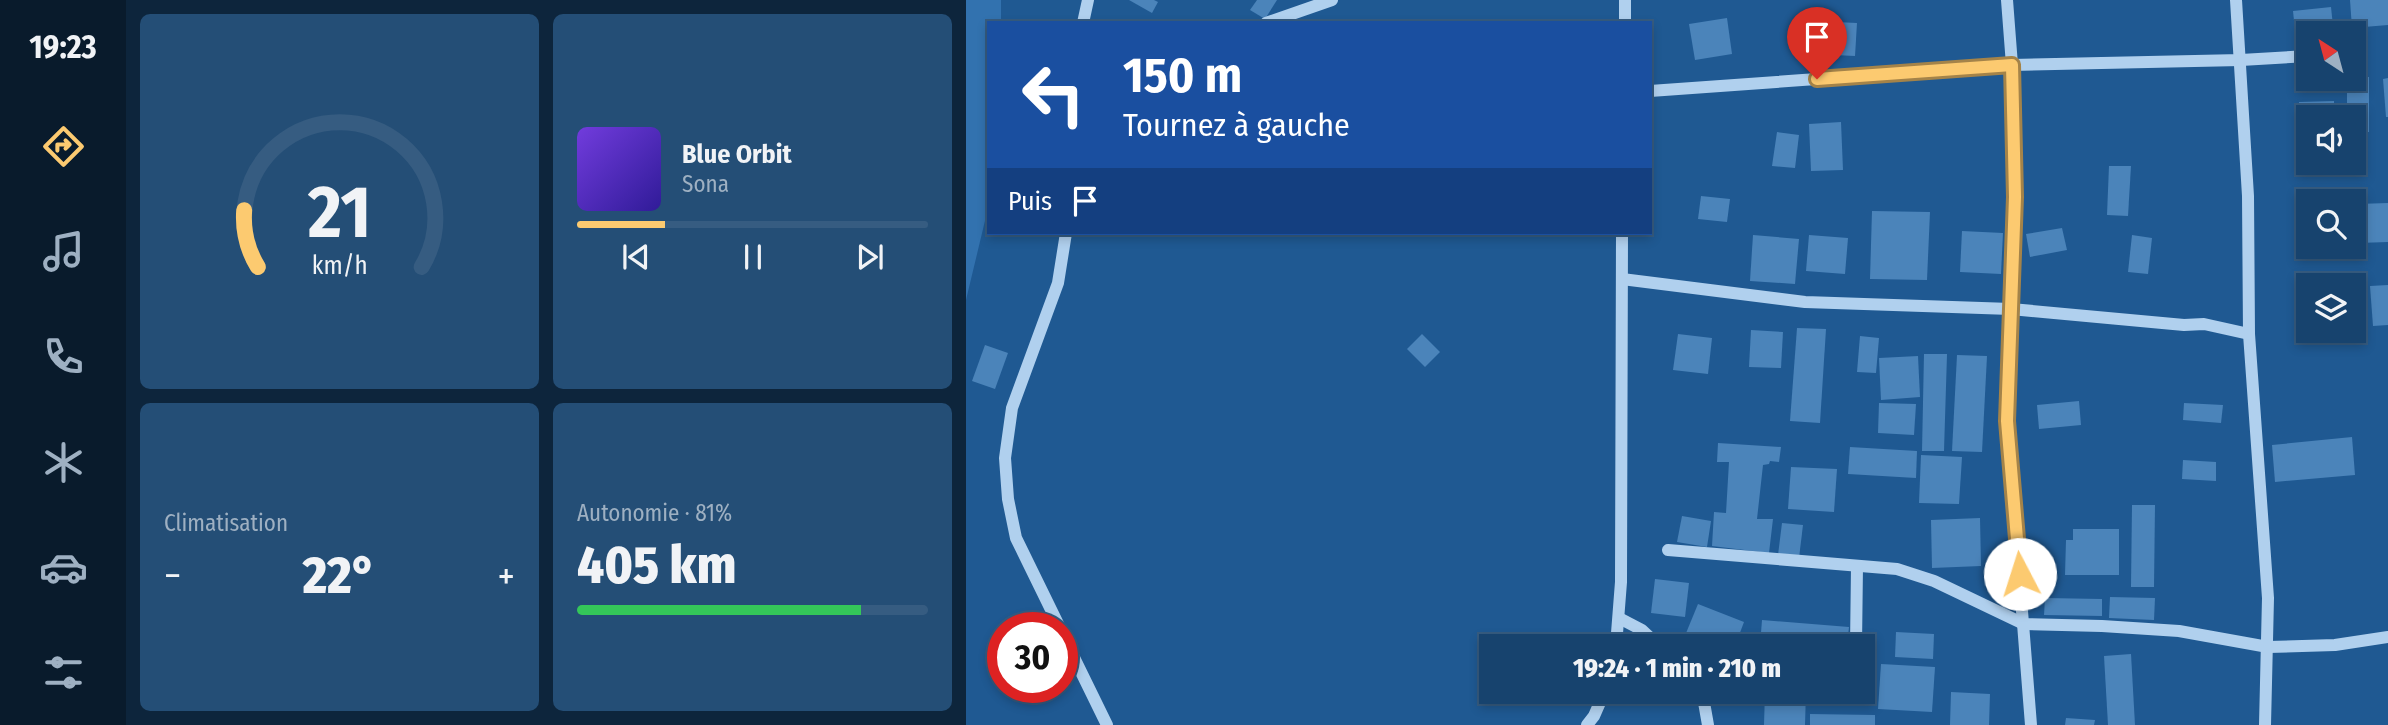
<!DOCTYPE html>
<html lang="fr">
<head>
<meta charset="utf-8">
<style>
	body { margin:0; font-family:"Fira Sans Condensed",sans-serif; background:#244e76; color:#f1f3f6; height:100vh; display:flex; flex-direction:column; font-size:26px; white-space:nowrap }
	* { box-sizing:border-box; margin:0 }
	p { font-size:23px; color:#9eb0c2 }
	.icon { flex:none; width:38px; height:38px; fill:none; stroke:currentColor; stroke-width:2; stroke-linecap:round; stroke-linejoin:round }
	.map { position:relative; flex:1; overflow:hidden }
	.drawer { display:flex; flex-direction:column; gap:14px; padding:14px; background:#0d253c; width:840px }
	.drawer>* { flex:none }
	.guide { position:absolute; left:21px; top:21px; width:665px; height:214px; border-radius:0px; box-shadow:0 4px 10px #0003,0 0 0 2px #365c81; background:#1a4fa0; color:#fff; overflow:hidden }
	.needle { width:46px; rotate:324deg }
	.tools { position:absolute; left:1330px; top:21px; display:grid; gap:14px }
	.tools a { display:grid; place-items:center; width:70px; height:70px; border-radius:0px; background:#17436e; box-shadow:0 4px 10px #0003,0 0 0 2px #365c81; font-size:35px }
	.speed { position:absolute; left:21px; top:612px; display:flex; gap:14px; font-size:35px; font-weight:700; text-align:center }
	.speed>* { display:grid; place-content:center; width:91px; height:91px; border-radius:50%; background:#17436e; box-shadow:0 4px 10px #0003,0 0 0 2px #365c81; line-height:1 }
	.speed .limit { border:10px solid #d22; background:#fff; color:#111 }
	.pin { position:absolute; display:grid; place-items:center; width:60px; height:60px; color:#fff; margin:-72px -30px; border-radius:50% 50% 50% 0; rotate:-45deg; box-shadow:0 0 7px #0007 }
	.pin .icon { rotate:45deg }
	.me { position:absolute; width:77px; margin:-38px; rotate:355deg; stroke-linejoin:round; filter:drop-shadow(0 0 5px #0008) }
	.turn { display:flex; align-items:center; gap:24px; height:147px; padding:0 21px; font-size:32px }
	.turn .icon { width:91px; height:91px; stroke-width:2.5 }
	.turn b { display:block; font-size:49px; line-height:60px }
	.then { display:flex; align-items:center; height:66px; padding:0 21px; background:#0003; gap:14px; font-size:26px }
	.big { font-size:52px; font-weight:800; line-height:1.1 }
	.drawer .card { flex:1; display:flex; flex-direction:column; justify-content:center; gap:10px; min-width:0; padding:0 24px; border-radius:10px; background:#244e76 }
	.drawer .dial { align-items:center; gap:0 }
	.dial svg { height:182px; overflow:visible; fill:none; stroke:#365c81; stroke-width:7; stroke-linecap:round; text-anchor:middle }
	.dial text { fill:#f1f3f6; stroke:none }
	.song { display:flex; align-items:center; gap:21px }
	.cover { width:84px; height:84px; border-radius:10px; background:linear-gradient(135deg,hsl(260 70% 55%),hsl(250 70% 35%)) }
	.played { height:7px; border-radius:4px; background:linear-gradient(90deg,#fcca70 25%,#365c81 25%) }
	.keys { display:flex; justify-content:space-around; direction:ltr }
	.heat { display:flex; justify-content:space-between; align-items:center; font-size:38px; direction:ltr }
	.charge { height:10px; border-radius:5px; background:linear-gradient(90deg,#34c759 81%,#365c81 0) }
	.drawer .tiles { flex:1; display:grid; gap:14px; grid-template-columns:repeat(2,1fr) }
	.trip { position:absolute; left:513px; top:634px; width:396px; height:70px; border-radius:0px; background:#17436e; box-shadow:0 4px 10px #0003,0 0 0 2px #365c81; font-weight:800; line-height:70px; text-align:center }
	main { display:flex; flex:1; min-height:0 }
	.dock { display:flex; flex-direction:column; width:126px; justify-content:space-around; align-items:center; background:#091b2c; color:#9eb0c2 }
	.dock .icon { width:49px; height:49px }
	.dock .current { color:#fcca70 }
	.dock b { font-size:32px; color:#f1f3f6 }
	.map>svg:first-child { display:block }
	.green { fill:#3272af }
	.building { fill:#4b84ba }
	.lines { fill:none; stroke-linecap:round; stroke-linejoin:round }
	.minor { stroke:#b0d0ee; stroke-width:12 }
	.route-casing { stroke:#a48349; stroke-width:18 }
	.route { stroke:#fcca70; stroke-width:12 }
</style>
</head>
<body>
<main>
<nav class="dock">
<b>19:23</b>
<svg class="icon current" aria-label="directions" viewBox="0 0 24 24"><path d="M12 3l9 9-9 9-9-9zM9 14v-3h6M13 9l2 2-2 2"/></svg>
<svg class="icon" aria-label="music" viewBox="0 0 24 24"><path d="M9 18V5l10-2v13"/><circle cx="6" cy="18" r="3"/><circle cx="16" cy="16" r="3"/></svg>
<svg class="icon" aria-label="phone" viewBox="0 0 24 24"><path d="M5 4h4l2 5-3 2q2 4 5 5l2-3 5 2v4C11 20 4 13 5 4z"/></svg>
<svg class="icon" aria-label="climate" viewBox="0 0 24 24"><path d="M12 3v18M4 7l16 10M4 17L20 7"/></svg>
<svg class="icon" aria-label="car" viewBox="0 0 24 24"><path d="M5 17H2v-5l4-1 3-4h7l3 4 3 1v5h-3M9 17h6M6 11h13"/><circle cx="7" cy="17" r="2"/><circle cx="17" cy="17" r="2"/></svg>
<svg class="icon" aria-label="filters" viewBox="0 0 24 24"><path d="M4 7h16M4 17h16"/><circle cx="9" cy="7" r="2"/><circle cx="15" cy="17" r="2"/></svg>
</nav>
<section class="drawer">
<div class="tiles">
<div class="card dial"><svg viewBox="0 0 100 80">
<path d="M14 69A42 42 0 1 1 86 69"/>
<path d="M14 69A42 42 0 0 1 8 44" stroke="#fcca70"/>
<text x="50" y="56" font-size="32" font-weight="700">21</text>
<text x="50" y="72" font-size="11">km/h</text>
</svg></div>
<div class="card">
<div class="song"><i class="cover"></i><div><b>Blue Orbit</b><p>Sona</p></div></div>
<div class="played"></div>
<div class="keys"><svg class="icon" aria-label="previous" viewBox="0 0 24 24"><path d="M18 5L8 12l10 7zM5 5v14"/></svg><svg class="icon" aria-label="pause" viewBox="0 0 24 24"><path d="M8 5v14M16 5v14"/></svg><svg class="icon" aria-label="next" viewBox="0 0 24 24"><path d="M6 5l10 7-10 7zM19 5v14"/></svg></div>
</div>
<div class="card"><p>Climatisation</p>
<div class="heat"><a>−</a><b class="big">22°</b><a>+</a></div>
</div>
<div class="card"><p>Autonomie · 81%</p><b class="big">405 km</b><div class="charge"></div></div>
</div>
</section>
<div class="map">
<svg width="1422" height="725" viewBox="0 0 1422 725">
	<rect width="100%" height="100%" fill="#1f5992"/>
	<!-- green -->
	<polygon class="green" points="0,0 35,0 35,23 23,23 23,204 0,300"/>
	<!-- building -->
	<g class="building">
		<polygon points="163,0 188,0 192,2 186,13"/>
		<polygon points="291,0 311,0 299,19 284,10"/>
		<polygon points="1384,0 1422,0 1422,25 1386,28"/>
		<polygon points="1365,7 1367,26 1329,30 1327,11"/>
		<polygon points="761,18 766,54 729,60 723,24"/>
		<polygon points="849,21 891,23 889,56 847,54"/>
		<polygon points="1388,77 1403,77 1403,132 1388,132 1388,117 1381,117 1381,79"/>
		<polygon points="1422,78 1422,117 1420,117 1417,79"/>
		<polygon points="1368,101 1368,117 1342,117 1342,120 1333,120 1333,102"/>
		<polygon points="875,122 877,170 845,171 843,124"/>
		<polygon points="811,132 833,135 829,168 806,166"/>
		<polygon points="1143,166 1165,166 1162,216 1141,215"/>
		<polygon points="735,196 764,199 761,222 732,219"/>
		<polygon points="1422,203 1422,242 1392,243 1392,204"/>
		<polygon points="906,211 964,212 961,280 904,279"/>
		<polygon points="1096,228 1101,250 1064,257 1060,234"/>
		<polygon points="996,231 1037,233 1035,274 994,272"/>
		<polygon points="787,235 833,239 829,284 784,281"/>
		<polygon points="843,235 882,238 879,274 840,271"/>
		<polygon points="1166,235 1186,238 1182,274 1162,272"/>
		<polygon points="1422,285 1422,325 1407,326 1404,286"/>
		<polygon points="831,328 860,329 854,423 824,421"/>
		<polygon points="785,330 817,332 815,368 783,367"/>
		<polygon points="456,334 474,352 459,367 441,349"/>
		<polygon points="712,334 746,338 742,374 707,370"/>
		<polygon points="894,336 913,338 910,373 891,372"/>
		<polygon points="19,345 42,353 29,389 6,381"/>
		<polygon points="958,354 981,354 978,451 956,451"/>
		<polygon points="991,355 1021,356 1016,452 986,451"/>
		<polygon points="952,356 954,397 915,400 913,358"/>
		<polygon points="1113,401 1115,425 1073,429 1071,405"/>
		<polygon points="913,403 950,404 948,435 912,433"/>
		<polygon points="1218,403 1257,405 1255,423 1217,420"/>
		<polygon points="1386,437 1389,475 1309,482 1306,445"/>
		<polygon points="752,443 815,447 813,462 804,461 803,464 797,465 791,519 807,519 803,553 746,546 748,512 760,513 763,462 751,462"/>
		<polygon points="884,447 951,451 950,478 882,474"/>
		<polygon points="955,455 996,457 993,504 953,503"/>
		<polygon points="1217,460 1250,462 1250,481 1216,479"/>
		<polygon points="825,467 871,469 868,512 822,509"/>
		<polygon points="1166,505 1189,505 1188,587 1165,587"/>
		<polygon points="716,516 745,521 741,547 711,542"/>
		<polygon points="1014,518 1015,566 966,568 965,520"/>
		<polygon points="816,523 837,525 833,558 812,555"/>
		<polygon points="1107,529 1153,529 1153,575 1099,575 1100,540 1107,540"/>
		<polygon points="689,579 723,583 719,617 685,613"/>
		<polygon points="1144,597 1189,598 1188,620 1143,618"/>
		<polygon points="1079,598 1136,599 1136,616 1078,615"/>
		<polygon points="732,604 778,622 769,646 737,646 718,638"/>
		<polygon points="796,620 883,627 881,646 794,646"/>
		<polygon points="930,632 968,634 967,659 929,657"/>
		<polygon points="1165,654 1169,725 1142,725 1138,656"/>
		<polygon points="915,664 969,667 966,712 912,709"/>
		<polygon points="799,691 840,691 839,725 798,725"/>
		<polygon points="985,692 1024,694 1023,725 984,725"/>
		<polygon points="844,714 909,715 909,725 844,725"/>
		<polygon points="1100,718 1129,720 1128,725 1099,725"/>
	</g>
	<g class="lines">
		<!-- minor -->
		<g class="minor">
			<polyline points="1041,0 1046,65 1049,197 1041,421 1065,725"/>
			<polyline points="1270,0 1282,196 1283,334 1302,598 1299,725"/>
			<polyline points="117,23 122,0"/>
			<polyline points="300,23 366,0"/>
			<polyline points="659,23 659,0"/>
			<polyline points="684,91 1046,65 1275,60 1342,56"/>
			<polyline points="656,279 839,302 1045,309 1218,325 1238,324 1283,334"/>
			<polyline points="702,550 931,569 968,581 1058,624 1136,626 1213,631 1302,647 1369,645 1422,637"/>
			<polyline points="653,618 676,630 693,646"/>
			<polyline points="94,628 50,538 42,499 39,458 46,408 92,283 100,233"/>
			<polyline points="96,633 141,725"/>
			<polyline points="650,646 655,582 656,233"/>
			<polyline points="890,646 891,566"/>
			<polyline points="736,691 742,725"/>
			<polyline points="889,694 889,691"/>
			<polyline points="621,725 628,716 639,691"/>
		</g>
	</g>
	<g class="lines">
		<!-- route casing -->
		<g class="route-casing">
			<polyline id="route" points="851,79 1046,65 1049,197 1041,421 1054,574"/>
		</g>
		<!-- route -->
		<use href="#route" class="route"/>
	</g>
</svg>
<div class="tools">
<a><svg class="needle" viewBox="-14 -14 28 28"><path d="M0-13l5 13h-10z" fill="#e53935"/><path d="M0 13l5-13h-10z" fill="#9eb0c2"/></svg></a>
<a><svg class="icon" aria-label="sound" viewBox="0 0 24 24"><path d="M4 9h4l5-4v14l-5-4H4zM17 9q2 3 0 6"/></svg></a>
<a><svg class="icon" aria-label="search" viewBox="0 0 24 24"><circle cx="10" cy="10" r="6"/><path d="M15 15l6 6"/></svg></a>
<a><svg class="icon" aria-label="layers" viewBox="0 0 24 24"><path d="M12 4l9 5-9 5-9-5zM3 14l9 5 9-5"/></svg></a>
</div>
<div class="speed"><div class="limit">30</div></div>
<div class="pin" style="left:851px;top:79px;background:#d93025"><svg class="icon" aria-label="arrive" viewBox="0 0 24 24"><path d="M6 21V4h12l-3 4 3 4H6"/></svg></div>
<svg class="me" style="left:1054px;top:574px" viewBox="-20 -20 40 40"><circle r="19" fill="#fff"/><path d="M0-13L10 11 0 6-10 11z" fill="#fcca70"/></svg>
<div class="trip">19:24 · 1 min · 210 m</div>
<div class="guide">
<div class="turn"><svg class="icon" aria-label="left" viewBox="0 0 24 24"><path d="M17 20v-9H6M10 6l-5 5 5 5"/></svg><div><b>150 m</b>Tournez à gauche</div></div>
<div class="then">Puis<svg class="icon" aria-label="arrive" viewBox="0 0 24 24"><path d="M6 21V4h12l-3 4 3 4H6"/></svg></div>
</div>
</div>
</main>
</body>
</html>
